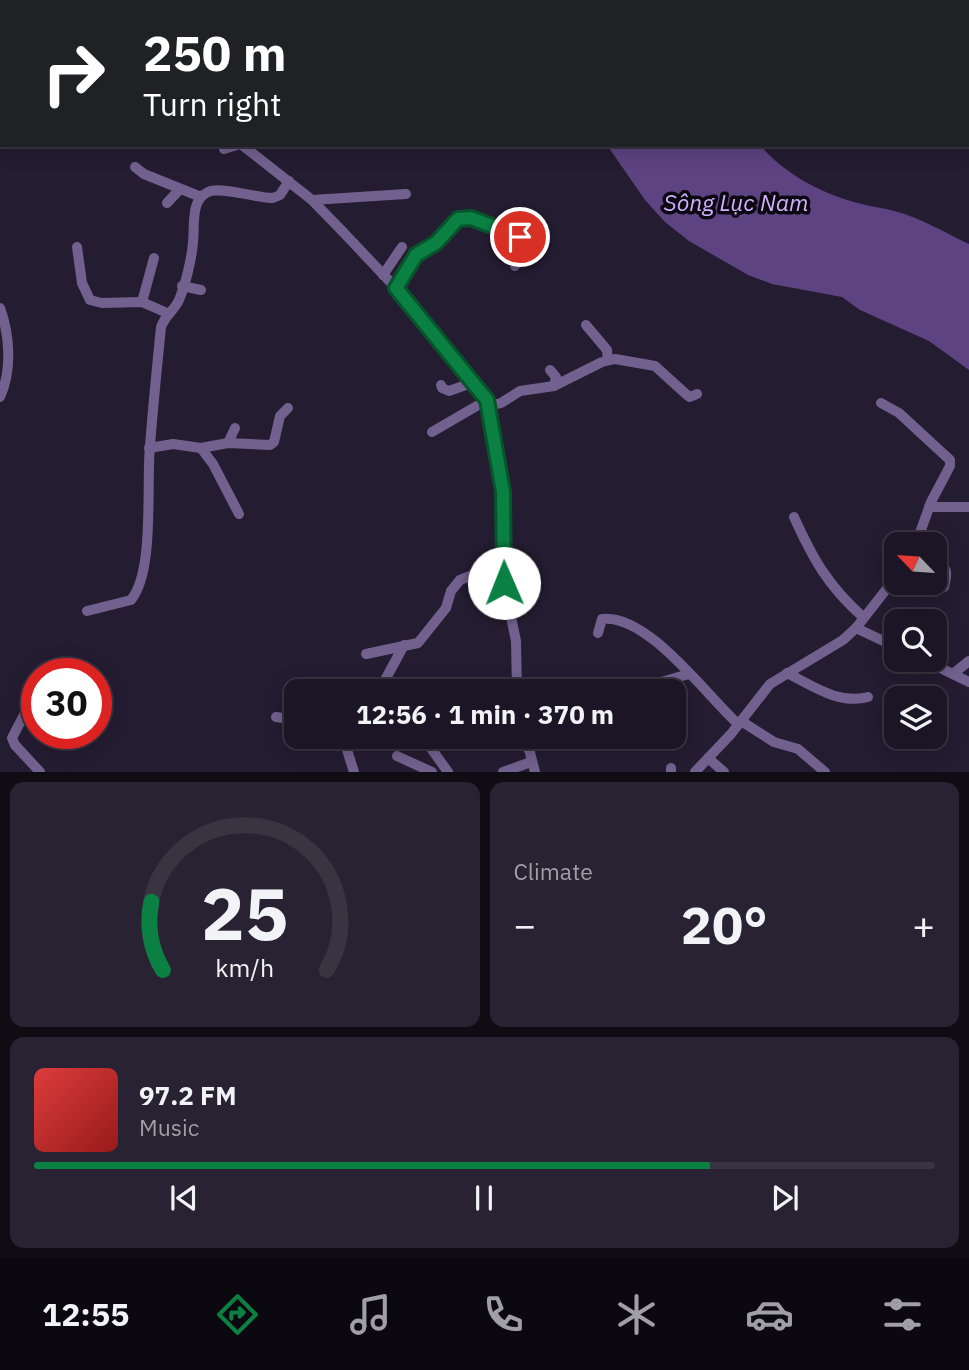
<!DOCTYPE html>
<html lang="en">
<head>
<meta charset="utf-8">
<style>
	body { margin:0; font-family:"IBM Plex Sans",sans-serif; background:#282232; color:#f1f3f6; height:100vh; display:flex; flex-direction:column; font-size:26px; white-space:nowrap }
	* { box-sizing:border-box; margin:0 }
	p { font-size:23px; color:#a09fa7 }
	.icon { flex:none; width:38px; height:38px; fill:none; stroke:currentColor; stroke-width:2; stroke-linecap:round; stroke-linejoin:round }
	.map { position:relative; height:772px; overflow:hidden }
	.panel { display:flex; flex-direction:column; gap:10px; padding:10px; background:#0f0c14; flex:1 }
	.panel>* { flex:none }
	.top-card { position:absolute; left:0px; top:0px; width:970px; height:147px; box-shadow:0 4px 18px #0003,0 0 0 2px #393442; background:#202124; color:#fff; overflow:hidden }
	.needle { width:46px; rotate:295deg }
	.tools { position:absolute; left:884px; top:532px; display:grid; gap:14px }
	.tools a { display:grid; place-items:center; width:63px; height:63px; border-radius:14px; background:#1b1525; box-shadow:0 4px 18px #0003,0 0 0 2px #393442; font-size:35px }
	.speed { position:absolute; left:21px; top:658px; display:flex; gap:14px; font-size:35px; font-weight:700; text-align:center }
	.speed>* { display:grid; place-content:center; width:91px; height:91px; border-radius:50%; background:#1b1525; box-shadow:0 4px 18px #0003,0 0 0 2px #393442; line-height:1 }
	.speed .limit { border:10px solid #d22; background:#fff; color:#111 }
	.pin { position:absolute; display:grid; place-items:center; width:60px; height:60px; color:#fff; margin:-30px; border:4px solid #fff; border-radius:50%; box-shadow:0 2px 7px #0007 }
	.me { position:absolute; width:77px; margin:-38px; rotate:359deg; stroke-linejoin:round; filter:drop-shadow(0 0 5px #0008) }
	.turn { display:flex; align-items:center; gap:24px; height:147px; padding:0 28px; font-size:32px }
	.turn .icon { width:91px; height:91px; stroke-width:2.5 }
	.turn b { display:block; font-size:49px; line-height:60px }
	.big { font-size:52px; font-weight:700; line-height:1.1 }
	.panel .widget { flex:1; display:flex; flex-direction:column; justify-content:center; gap:10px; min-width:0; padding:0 24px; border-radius:14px; background:#282232 }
	.panel .dial { align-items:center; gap:0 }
	.dial svg { height:182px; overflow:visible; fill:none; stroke:#393442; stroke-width:7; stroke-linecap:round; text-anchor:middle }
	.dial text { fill:#f1f3f6; stroke:none }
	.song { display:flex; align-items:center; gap:21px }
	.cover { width:84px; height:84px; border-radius:10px; background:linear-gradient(135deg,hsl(0 70% 55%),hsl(0 70% 35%)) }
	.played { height:7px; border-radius:4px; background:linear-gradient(90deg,#0b8043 75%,#393442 75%) }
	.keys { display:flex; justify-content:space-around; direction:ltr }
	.heat { display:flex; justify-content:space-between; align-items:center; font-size:38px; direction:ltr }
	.panel .tiles { flex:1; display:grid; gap:10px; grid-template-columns:1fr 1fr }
	.widget:last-child { grid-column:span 2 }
	.trip { position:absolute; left:284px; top:679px; width:402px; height:70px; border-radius:14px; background:#1b1525; box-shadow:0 4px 18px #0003,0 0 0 2px #393442; font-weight:700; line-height:70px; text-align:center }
	.tab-bar { display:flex; height:112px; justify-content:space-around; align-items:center; background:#0b080f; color:#a09fa7 }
	.tab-bar .icon { width:49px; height:49px }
	.tab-bar .current { color:#0b8043 }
	.tab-bar b { font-size:32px; color:#f1f3f6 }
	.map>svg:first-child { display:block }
	.water { fill:#5d4381 }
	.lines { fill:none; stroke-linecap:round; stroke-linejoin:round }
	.minor { stroke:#72618e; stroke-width:10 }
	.route-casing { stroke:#07532c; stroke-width:18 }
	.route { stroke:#0b8043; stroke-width:12 }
	.labels { text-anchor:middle; stroke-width:7; stroke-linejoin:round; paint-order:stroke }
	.water-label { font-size:23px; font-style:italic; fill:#ceb2fc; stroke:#0c0811 }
</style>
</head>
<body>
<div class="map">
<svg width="969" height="772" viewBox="0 0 969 772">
	<rect width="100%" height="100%" fill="#241c31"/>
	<!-- water -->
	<path class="water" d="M 607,145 L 760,145 C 785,175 824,195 862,204 C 873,207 884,208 894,211 C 920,217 945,233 969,244 L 969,370 L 929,341 L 860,310 L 842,297 L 772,284 L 748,275 L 689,241 L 665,222 L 645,200 Z"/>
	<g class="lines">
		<!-- minor -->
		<g class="minor">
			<polyline points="122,0 123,2"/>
			<polyline points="804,0 805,2"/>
			<polyline points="941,0 942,2"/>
			<polyline points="880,2 884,0"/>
			<polyline points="0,18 2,18"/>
			<polyline points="968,49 969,52"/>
			<polyline points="242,145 312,200 344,233 396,288 430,333 486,396 501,478 504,583 516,641 517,691"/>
			<polyline points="224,149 237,145"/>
			<polyline points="135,167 144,174 201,197"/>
			<polyline points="312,200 406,194"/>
			<polyline points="167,203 180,189"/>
			<polyline points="77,247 82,283 90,300 102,303 142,302 167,313"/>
			<polyline points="383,275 402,247"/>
			<polyline points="182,286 201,290"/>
			<polyline points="396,288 416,255 436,242 458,219 471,218 523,238 526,245 515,266"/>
			<polyline points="142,302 154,258"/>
			<path d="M 0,308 C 10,335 12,371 0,397"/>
			<polyline points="586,325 607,350 608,360"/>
			<polyline points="550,370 556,377 554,386"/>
			<polyline points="441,385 442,388 449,391 474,382"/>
			<polyline points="881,403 899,413 950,460 950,466 931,502 916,544"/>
			<polyline points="489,406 501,403 520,391 554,386 602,362 615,359 655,366 687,395 690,397 697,394"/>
			<polyline points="432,432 487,400"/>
			<polyline points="228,443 235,428"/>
			<polyline points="149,448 173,444 201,448 228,443 270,445 274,442 280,416 288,408"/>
			<polyline points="201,448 213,464 239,514"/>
			<polyline points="929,507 969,507"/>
			<path d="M 794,517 C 813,559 828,586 863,617"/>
			<path d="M 934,559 C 948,568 948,572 944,587"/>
			<path d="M 87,611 L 131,600 C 155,571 146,484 150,446 C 153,406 157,367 161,327 C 166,314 174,311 179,300 C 185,286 192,258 193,242 C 195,226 190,200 208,192 C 221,186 256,198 273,198 L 280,195 L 289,181"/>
			<polyline points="856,628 896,647"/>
			<path d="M 598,633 L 602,619 C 647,613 706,695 738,724"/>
			<polyline points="366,654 418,643 446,608 451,591 460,580 488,569 503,573"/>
			<polyline points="924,660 969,682"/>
			<path d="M 787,673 C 813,686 839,705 868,697"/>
			<polyline points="953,674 969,661"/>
			<polyline points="661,682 689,674"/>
			<polyline points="379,691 404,645"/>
			<polyline points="26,711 12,738 15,745 40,772"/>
			<polyline points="276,717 296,720"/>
			<polyline points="741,721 774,742 798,749 825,772"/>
			<polyline points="343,737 354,772"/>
			<polyline points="526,737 535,772"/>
			<polyline points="428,744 448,772"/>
			<polyline points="528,749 551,737"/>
			<polyline points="397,756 432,772"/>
			<polyline points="708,758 724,772"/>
			<polyline points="671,768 671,772"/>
			<polyline points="503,772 531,762"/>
			<polyline points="695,772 731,734 770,684 843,640 856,628 896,577"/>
		</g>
	</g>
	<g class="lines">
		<!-- route casing -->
		<g class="route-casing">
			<polyline id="route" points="504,583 503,492 487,400 396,288 416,255 436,243 458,219 471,218 520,237"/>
		</g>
		<!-- route -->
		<use href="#route" class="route"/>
	</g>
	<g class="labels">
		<!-- water labels -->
		<g class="water-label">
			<text x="736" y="211">Sông Lục Nam</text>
		</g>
	</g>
</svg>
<div class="tools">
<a><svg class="needle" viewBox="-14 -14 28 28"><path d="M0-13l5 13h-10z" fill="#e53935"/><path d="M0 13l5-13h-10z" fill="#a09fa7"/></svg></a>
<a><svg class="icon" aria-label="search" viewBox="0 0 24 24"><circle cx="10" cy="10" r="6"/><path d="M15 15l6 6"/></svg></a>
<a><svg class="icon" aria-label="layers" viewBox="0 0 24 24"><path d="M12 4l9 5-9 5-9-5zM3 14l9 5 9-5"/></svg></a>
</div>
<div class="speed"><div class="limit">30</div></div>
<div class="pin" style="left:520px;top:237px;background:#d93025"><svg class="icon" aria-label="arrive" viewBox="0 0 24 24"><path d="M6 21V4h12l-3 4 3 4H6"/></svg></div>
<svg class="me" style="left:504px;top:583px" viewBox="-20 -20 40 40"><circle r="19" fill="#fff"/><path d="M0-13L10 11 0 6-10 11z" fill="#0b8043"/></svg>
<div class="trip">12:56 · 1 min · 370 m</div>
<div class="top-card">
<div class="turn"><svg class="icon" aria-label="right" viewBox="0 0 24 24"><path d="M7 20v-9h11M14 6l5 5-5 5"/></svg><div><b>250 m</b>Turn right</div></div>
</div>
</div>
<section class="panel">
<div class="tiles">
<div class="widget dial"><svg viewBox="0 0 100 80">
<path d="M14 69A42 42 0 1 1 86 69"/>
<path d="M14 69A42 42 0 0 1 9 39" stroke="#0b8043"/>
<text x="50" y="56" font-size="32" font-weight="700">25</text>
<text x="50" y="72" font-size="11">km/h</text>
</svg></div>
<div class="widget"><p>Climate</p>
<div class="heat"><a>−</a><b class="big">20°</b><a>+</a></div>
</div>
<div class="widget">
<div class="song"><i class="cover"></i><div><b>97.2 FM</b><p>Music</p></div></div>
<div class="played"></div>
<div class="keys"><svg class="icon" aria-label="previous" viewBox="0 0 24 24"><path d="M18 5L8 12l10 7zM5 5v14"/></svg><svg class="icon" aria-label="pause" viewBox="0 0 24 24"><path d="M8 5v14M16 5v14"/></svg><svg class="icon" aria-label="next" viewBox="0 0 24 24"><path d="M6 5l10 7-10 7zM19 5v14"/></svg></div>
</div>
</div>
</section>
<nav class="tab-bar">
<b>12:55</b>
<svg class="icon current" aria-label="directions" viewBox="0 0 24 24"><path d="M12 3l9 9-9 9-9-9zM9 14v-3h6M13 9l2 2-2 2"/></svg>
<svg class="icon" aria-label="music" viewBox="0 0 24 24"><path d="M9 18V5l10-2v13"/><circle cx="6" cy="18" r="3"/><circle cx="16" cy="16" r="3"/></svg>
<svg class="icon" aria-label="phone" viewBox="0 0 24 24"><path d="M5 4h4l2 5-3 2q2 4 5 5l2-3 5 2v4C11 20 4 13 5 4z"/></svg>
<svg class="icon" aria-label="climate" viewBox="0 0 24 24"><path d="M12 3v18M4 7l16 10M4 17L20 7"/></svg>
<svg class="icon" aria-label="car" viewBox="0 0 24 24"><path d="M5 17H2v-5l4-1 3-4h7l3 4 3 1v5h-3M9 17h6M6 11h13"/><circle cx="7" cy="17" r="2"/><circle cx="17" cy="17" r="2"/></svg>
<svg class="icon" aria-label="filters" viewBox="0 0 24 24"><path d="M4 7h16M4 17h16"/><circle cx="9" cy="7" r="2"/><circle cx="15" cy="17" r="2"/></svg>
</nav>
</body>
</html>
